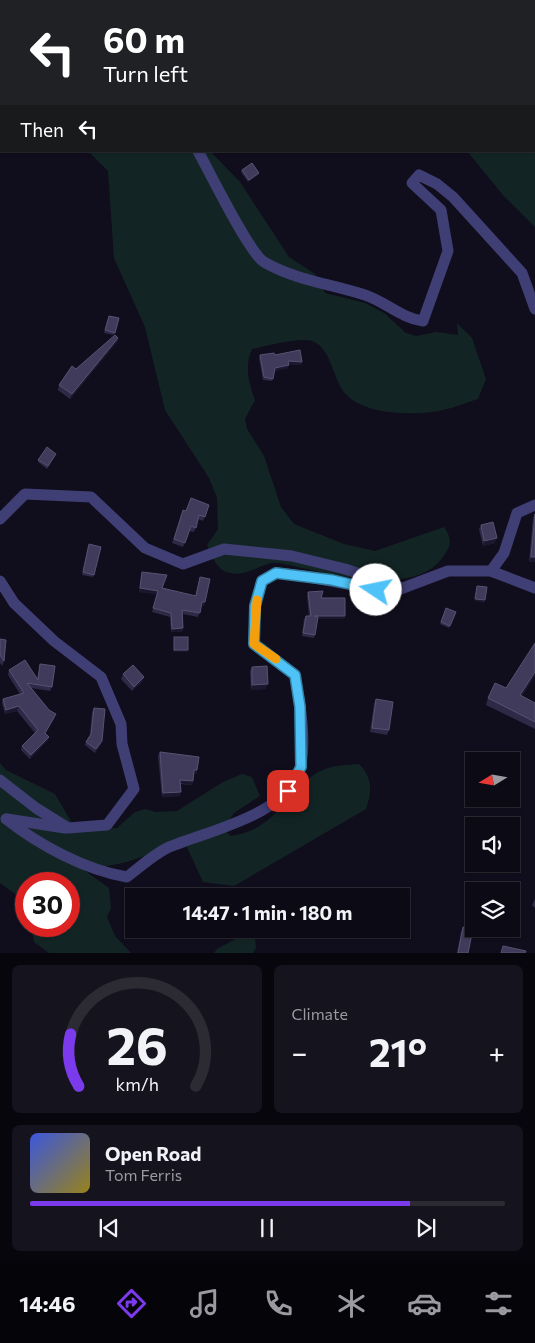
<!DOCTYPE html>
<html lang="en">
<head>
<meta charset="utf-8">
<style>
	body { margin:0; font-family:Commissioner,sans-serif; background:#15131e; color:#f1f3f6; height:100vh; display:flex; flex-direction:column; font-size:19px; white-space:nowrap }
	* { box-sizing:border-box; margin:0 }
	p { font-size:16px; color:#9a9aa0 }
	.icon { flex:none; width:28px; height:28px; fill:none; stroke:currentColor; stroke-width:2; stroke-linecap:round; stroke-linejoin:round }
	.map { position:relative; height:953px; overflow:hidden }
	.drawer { display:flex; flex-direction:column; gap:12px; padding:12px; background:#07060c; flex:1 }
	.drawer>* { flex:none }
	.banner { position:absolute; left:0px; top:0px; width:535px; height:152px; box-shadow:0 1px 4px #0004,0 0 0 1px #2c2b34; background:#202124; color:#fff; overflow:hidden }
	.needle { width:32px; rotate:259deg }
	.buttons { position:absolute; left:465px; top:752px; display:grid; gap:10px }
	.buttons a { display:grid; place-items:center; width:55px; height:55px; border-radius:0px; background:#0c0a15; box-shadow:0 1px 4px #0004,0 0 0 1px #2c2b34; font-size:25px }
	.speed { position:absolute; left:15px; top:872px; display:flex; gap:10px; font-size:25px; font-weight:700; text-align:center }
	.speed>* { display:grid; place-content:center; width:65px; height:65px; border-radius:50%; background:#0c0a15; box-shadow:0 1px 4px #0004,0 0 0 1px #2c2b34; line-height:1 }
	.speed .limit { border:8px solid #d22; background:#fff; color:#111 }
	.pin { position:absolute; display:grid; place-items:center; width:42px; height:42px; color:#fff; margin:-21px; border-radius:10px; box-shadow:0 2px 8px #0006 }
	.me { position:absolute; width:55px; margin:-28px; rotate:281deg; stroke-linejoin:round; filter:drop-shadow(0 0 4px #0008) }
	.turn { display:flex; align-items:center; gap:18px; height:105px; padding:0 20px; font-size:22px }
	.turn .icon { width:65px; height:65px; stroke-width:2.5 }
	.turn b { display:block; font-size:35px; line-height:42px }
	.then { display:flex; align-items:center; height:48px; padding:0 20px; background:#0003; gap:10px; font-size:19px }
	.big { font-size:38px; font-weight:700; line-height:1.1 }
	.drawer .card { flex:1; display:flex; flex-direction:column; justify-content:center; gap:8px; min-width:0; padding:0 18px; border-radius:8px; background:#15131e }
	.drawer .dial { align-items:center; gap:0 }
	.dial svg { height:130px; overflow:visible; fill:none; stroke:#2c2b34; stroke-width:7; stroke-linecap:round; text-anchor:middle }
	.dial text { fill:#f1f3f6; stroke:none }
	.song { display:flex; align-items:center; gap:15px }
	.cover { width:60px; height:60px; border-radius:8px; background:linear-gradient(135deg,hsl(230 70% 55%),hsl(50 70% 35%)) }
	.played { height:5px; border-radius:2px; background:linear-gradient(90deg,#7c3aed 80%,#2c2b34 80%) }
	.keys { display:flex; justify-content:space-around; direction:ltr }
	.heat { display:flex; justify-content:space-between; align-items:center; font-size:28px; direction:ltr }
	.drawer .tiles { flex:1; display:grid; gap:12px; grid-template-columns:1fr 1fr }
	.card:last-child { grid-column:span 2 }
	.trip { position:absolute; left:125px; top:888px; width:285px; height:50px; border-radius:0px; background:#0c0a15; box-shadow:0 1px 4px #0004,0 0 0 1px #2c2b34; font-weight:700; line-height:50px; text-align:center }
	.dock { display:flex; height:80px; justify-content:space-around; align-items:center; background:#050408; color:#9a9aa0 }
	.dock .icon { width:35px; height:35px }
	.dock .active { color:#7c3aed }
	.dock b { font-size:22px; color:#f1f3f6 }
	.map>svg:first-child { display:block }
	.green { fill:#122524 }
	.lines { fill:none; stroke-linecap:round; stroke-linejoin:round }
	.street { stroke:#403f75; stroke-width:11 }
	.wall { fill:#2e2947 }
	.shaded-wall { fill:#1b172e }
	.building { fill:#403b5a; stroke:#575273 }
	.route-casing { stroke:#337fa1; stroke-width:12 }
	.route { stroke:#4fc3f7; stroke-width:9 }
	.slow { stroke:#f59e0b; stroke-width:9 }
</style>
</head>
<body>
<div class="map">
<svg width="535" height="953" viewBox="0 0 535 953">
	<rect width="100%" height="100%" fill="#100e1c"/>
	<!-- green -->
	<g class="green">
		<polygon points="290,0 535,0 535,227 503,195 467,151 534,151 534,1"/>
		<path d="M 88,151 L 210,151 L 240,182 L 289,257 L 315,274 L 325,293 L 365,303 L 384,313 L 406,333 L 416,336 L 436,332 L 458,335 L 457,323 L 472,338 L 486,379 L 478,399 C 465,403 451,409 438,411 C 410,416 354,415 340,386 C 333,372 328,346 312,341 C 298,337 267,346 252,349 C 244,367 249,383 255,400 L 245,419 L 247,429 L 264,456 L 281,507 L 294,524 L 344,544 L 375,551 L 444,527 C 452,539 452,545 443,557 C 413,600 321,571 279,563 C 262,560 246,581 224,571 C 215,566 211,554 207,545 L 218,529 L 217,498 L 209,478 L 165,410 L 145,327 L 114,258 L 108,171 Z"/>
		<path d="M 0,763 L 6,770 L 55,794 L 76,830 L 117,828 L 135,812 L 145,809 L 155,812 L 177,811 L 223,782 L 242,774 L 252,777 L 260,796 L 234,813 L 223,829 L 231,836 C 282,829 290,780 328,768 C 337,765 349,765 359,764 C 373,778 372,792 366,809 L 234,886 L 203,882 L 185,843 L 123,863 L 84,870 L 109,888 L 111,908 L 107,917 L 115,936 L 131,953 L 49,953 L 34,942 L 31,926 L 69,926 L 69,884 L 26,884 L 26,914 L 15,894 L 0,883 Z"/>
		<polygon points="245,934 255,938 256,948 253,953 214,953 217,949"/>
	</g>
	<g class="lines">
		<!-- street -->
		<g class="street">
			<polyline points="121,0 123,1"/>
			<path d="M 198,151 C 209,171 249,253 264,262 C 295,280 331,284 365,295 C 386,302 401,318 423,321 L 448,251 L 441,210 L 412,183 L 419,175 L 437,184 L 453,197 L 522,273 L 535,309"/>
			<polyline points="0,519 25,494 91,497 145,548 183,564 224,549 292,556 345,569 403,588 448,571 491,571 535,588"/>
			<polyline points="491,571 504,553 517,513 535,505"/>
			<polyline points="0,581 14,603 54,641 101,677 121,724 122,744 134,789 107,825 68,828 36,808 0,780"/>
			<path d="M 6,819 C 39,845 85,870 127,877 C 140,867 153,855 167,848 C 206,831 292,815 301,765 C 306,736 300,704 295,675 L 254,644 L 255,606 L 262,581 L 276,573 L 304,576 L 391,592 L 403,588"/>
			<polyline points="7,819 65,828"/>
		</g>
	</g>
	<!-- wall -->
	<g class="wall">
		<polygon points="242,170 258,175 248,182 241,172"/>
		<polygon points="109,316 119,318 114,335 104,333"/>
		<polygon points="118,338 117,342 70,399 58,390 59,385 76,369"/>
		<polygon points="260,355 275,355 301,365 288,364 288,368 274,371 272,381 263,380 259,358"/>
		<polygon points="55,456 47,469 38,462 38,460"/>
		<polygon points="209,505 203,521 198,519 194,532 189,531 183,547 172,543 183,510 186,511"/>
		<polygon points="535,513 535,562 529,562 533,518"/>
		<polygon points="481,525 495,543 483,546 479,529"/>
		<polygon points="88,546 101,547 93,577 82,575"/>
		<polygon points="142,572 162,588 195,596 200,577 205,602 204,606 201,606 198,617 183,614 183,628 182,632 171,632 170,617 152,612 157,594 139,592 141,575"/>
		<polygon points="308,592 321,598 345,616 344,619 318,619 314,638 302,636 304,619 306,616 309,616 307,596"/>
		<polygon points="446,608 456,612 449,628 440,624"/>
		<polygon points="0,639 4,661 2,666 0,663"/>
		<polygon points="40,664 52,687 50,691 31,688 54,719 45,734 49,737 47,741 30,759 21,750 22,746 35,733 17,711 5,714 2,703 3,699 20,694 8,675 9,670 37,679"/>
		<polygon points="252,667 266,689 251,690 250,671"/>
		<polygon points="123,674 144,677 142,682 132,691 121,679"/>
		<polygon points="535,675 522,696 535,703 535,729 486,705 488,698 506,688"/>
		<polygon points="376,699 389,730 387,735 370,732 374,704"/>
		<polygon points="94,708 101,744 95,753 85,745 86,742 90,736 92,712"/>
		<polygon points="160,752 197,770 196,774 194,774 192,785 181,784 180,796 162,797 158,756"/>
		<polygon points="535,899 535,908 532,905"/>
		<polygon points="463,927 468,953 457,953 461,932"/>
	</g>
	<!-- shaded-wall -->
	<g class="shaded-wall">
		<polygon points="259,173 258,175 248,182 249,180"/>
		<polygon points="118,338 117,342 70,399 72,394"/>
		<polygon points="288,361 302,362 301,365 287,364"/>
		<polygon points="289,365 288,368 274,371 275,368"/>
		<polygon points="497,538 495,543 483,546 484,541"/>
		<polygon points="531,557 535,557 535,562 529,562"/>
		<polygon points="140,588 158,591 157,594 139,592"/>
		<polygon points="475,599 485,600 484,603 475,601"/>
		<polygon points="202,602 205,602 204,606 200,606"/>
		<polygon points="314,616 345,616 344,619 313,619"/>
		<polygon points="183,628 182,632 171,632 172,629"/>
		<polygon points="174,650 188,650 187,652 173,652"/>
		<polygon points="535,672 535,675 518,702 520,695"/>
		<polygon points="144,677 142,682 132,691 134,687"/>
		<polygon points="268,684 266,689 251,690 252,685"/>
		<polygon points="19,706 17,711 5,714 6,710"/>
		<polygon points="56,714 54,719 43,737 45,733"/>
		<polygon points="49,737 47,741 30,759 31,755"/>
		<polygon points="102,741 101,744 95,753 96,749"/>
		<polygon points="194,770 197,770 196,774 193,773"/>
		<polygon points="180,780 193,781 192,785 179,783"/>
		<polygon points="181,792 180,796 162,797 163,793"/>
	</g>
	<!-- building -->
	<g class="building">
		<polygon points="252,163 259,173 249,180 242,170"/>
		<polygon points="109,316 119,318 115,333 105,330"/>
		<polygon points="115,335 118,338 72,394 59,385 72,366 76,369"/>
		<polygon points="300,350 302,362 288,361 289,365 275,368 273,379 264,377 260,355 274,353 275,355"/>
		<polygon points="47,447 56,454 48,466 38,460"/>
		<polygon points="191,498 209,505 205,517 199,515 196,528 191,526 185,543 174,539 183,510 186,511"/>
		<polygon points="535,514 535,557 531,557"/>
		<polygon points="493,522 497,538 484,541 481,525"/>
		<polygon points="89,544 101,547 94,575 83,572"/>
		<polygon points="142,572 167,575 162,588 196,596 200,577 210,579 205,602 202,602 200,613 182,610 183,628 172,629 171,613 153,608 158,591 140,588"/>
		<polygon points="477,586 487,587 485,600 475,599"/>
		<polygon points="323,591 321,598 345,598 345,616 314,616 318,617 315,635 303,633 306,616 311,616 308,592"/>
		<polygon points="446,608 456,612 450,626 441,622"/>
		<rect x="174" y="637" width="14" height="13"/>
		<polygon points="0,639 6,640 4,661 0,655"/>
		<polygon points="535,643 535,672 520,695 535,703 535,722 488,698 495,683 506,688"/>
		<polygon points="25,660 38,680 40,664 55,666 52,687 27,683 49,710 56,714 45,733 49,737 31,755 22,746 38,730 19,706 6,710 3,699 24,693 9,670"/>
		<polygon points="133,665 144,677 134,687 123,674"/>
		<polygon points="267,666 268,684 252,685 252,667"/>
		<polygon points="376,699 393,702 389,730 372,728"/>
		<polygon points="94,708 105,709 102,741 96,749 86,742 91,734"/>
		<polygon points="160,752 199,757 197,770 194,770 193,781 180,780 181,792 163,793"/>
		<polygon points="463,927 473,929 468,953 458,953"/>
		<polygon points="503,946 526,951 525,953 501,953"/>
	</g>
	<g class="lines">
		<!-- route casing -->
		<g class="route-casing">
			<polyline id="route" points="288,791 301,767 300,707 295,675 254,644 255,606 262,581 276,573 332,580 376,590"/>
		</g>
		<!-- route -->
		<use href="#route" class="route"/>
		<!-- slow -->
		<polyline class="slow" points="257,600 254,644 276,659"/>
	</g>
</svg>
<div class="buttons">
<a><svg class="needle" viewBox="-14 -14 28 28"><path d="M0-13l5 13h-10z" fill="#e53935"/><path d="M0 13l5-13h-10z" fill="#9a9aa0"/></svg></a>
<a><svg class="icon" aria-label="sound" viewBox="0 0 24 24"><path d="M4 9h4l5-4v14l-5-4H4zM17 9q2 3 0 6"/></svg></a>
<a><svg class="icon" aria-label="layers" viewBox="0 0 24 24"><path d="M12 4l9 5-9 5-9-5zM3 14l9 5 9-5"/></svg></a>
</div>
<div class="speed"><div class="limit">30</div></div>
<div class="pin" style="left:288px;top:791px;background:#d93025"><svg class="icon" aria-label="arrive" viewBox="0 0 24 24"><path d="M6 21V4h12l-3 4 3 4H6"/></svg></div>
<svg class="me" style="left:376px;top:590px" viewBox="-20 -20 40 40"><circle r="19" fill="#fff"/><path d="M0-13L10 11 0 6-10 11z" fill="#4fc3f7"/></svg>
<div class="trip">14:47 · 1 min · 180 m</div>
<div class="banner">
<div class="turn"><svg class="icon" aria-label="left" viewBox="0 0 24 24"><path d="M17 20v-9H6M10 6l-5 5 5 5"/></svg><div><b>60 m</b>Turn left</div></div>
<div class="then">Then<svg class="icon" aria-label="left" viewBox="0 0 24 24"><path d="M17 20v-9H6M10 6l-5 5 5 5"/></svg></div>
</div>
</div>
<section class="drawer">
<div class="tiles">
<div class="card dial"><svg viewBox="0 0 100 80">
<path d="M14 69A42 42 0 1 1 86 69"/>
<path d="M14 69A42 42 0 0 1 9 37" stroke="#7c3aed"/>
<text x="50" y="56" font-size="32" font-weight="700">26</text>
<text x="50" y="72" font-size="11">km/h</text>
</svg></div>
<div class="card"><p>Climate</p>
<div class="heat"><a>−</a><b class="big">21°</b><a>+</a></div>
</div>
<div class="card">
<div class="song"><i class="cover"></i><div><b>Open Road</b><p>Tom Ferris</p></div></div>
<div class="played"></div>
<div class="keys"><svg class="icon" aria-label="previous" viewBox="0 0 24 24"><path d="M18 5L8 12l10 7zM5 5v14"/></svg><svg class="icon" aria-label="pause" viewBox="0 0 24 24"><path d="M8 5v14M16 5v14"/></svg><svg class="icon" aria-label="next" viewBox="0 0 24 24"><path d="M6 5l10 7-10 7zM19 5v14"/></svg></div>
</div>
</div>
</section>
<nav class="dock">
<b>14:46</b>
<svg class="icon active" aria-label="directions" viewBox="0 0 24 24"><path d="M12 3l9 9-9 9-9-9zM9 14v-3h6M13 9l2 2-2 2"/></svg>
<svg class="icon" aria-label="music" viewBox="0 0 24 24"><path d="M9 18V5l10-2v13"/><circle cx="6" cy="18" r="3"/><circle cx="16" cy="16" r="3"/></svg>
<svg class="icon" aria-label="phone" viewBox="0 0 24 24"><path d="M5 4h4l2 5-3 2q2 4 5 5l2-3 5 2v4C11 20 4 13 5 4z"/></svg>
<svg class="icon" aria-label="climate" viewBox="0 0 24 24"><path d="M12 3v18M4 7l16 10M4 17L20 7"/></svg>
<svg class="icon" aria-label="car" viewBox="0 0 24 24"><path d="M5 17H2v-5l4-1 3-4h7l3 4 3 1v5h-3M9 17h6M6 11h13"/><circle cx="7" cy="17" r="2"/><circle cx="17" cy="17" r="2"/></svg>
<svg class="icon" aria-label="filters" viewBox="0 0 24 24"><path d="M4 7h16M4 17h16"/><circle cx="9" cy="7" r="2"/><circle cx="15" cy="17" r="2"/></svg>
</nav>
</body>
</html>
